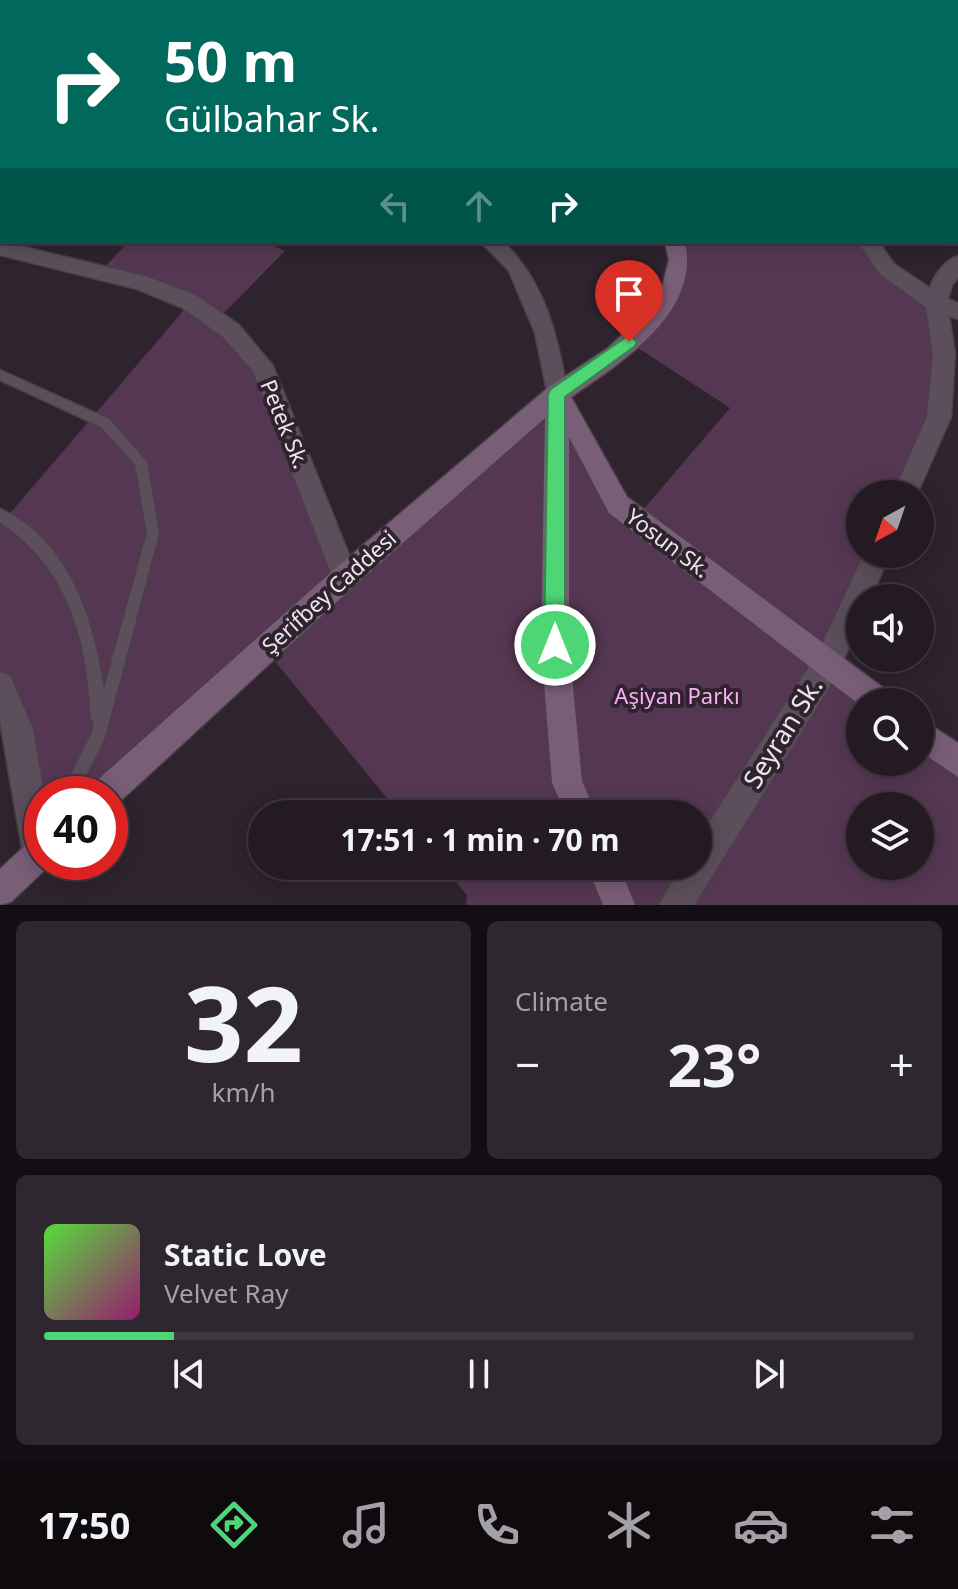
<!DOCTYPE html>
<html lang="en">
<head>
<meta charset="utf-8">
<style>
	body { margin:0; font-family:"Noto Sans",sans-serif; background:#2f272f; color:#f1f3f6; height:100vh; display:flex; flex-direction:column; font-size:30px; white-space:nowrap }
	* { box-sizing:border-box; margin:0 }
	p { font-size:26px; color:#a3a1a5 }
	.icon { flex:none; width:44px; height:44px; fill:none; stroke:currentColor; stroke-width:2; stroke-linecap:round; stroke-linejoin:round }
	.map { position:relative; height:905px; overflow:hidden }
	.details { display:flex; flex-direction:column; gap:16px; padding:16px; background:#130e13; flex:1 }
	.details>* { flex:none }
	.hud { position:absolute; left:0px; top:0px; width:958px; height:244px; box-shadow:0 4px 20px #0003,0 0 0 2px #403840; background:#00695c; color:#fff; overflow:hidden }
	.needle { width:52px; rotate:220deg }
	.tools { position:absolute; left:846px; top:480px; display:grid; gap:16px }
	.tools a { display:grid; place-items:center; width:88px; height:88px; border-radius:50%; background:#231a22; box-shadow:0 4px 20px #0003,0 0 0 2px #403840; font-size:40px }
	.speed { position:absolute; left:24px; top:776px; display:flex; gap:16px; font-size:40px; font-weight:700; text-align:center }
	.speed>* { display:grid; place-content:center; width:104px; height:104px; border-radius:50%; background:#231a22; box-shadow:0 4px 20px #0003,0 0 0 2px #403840; line-height:1 }
	.speed .limit { border:12px solid #d22; background:#fff; color:#111 }
	.pin { position:absolute; display:grid; place-items:center; width:68px; height:68px; color:#fff; margin:-82px -34px; border-radius:50% 50% 50% 0; rotate:-45deg; box-shadow:0 0 8px #0007 }
	.pin .icon { rotate:45deg }
	.me { position:absolute; width:88px; margin:-44px; rotate:0deg; stroke-linejoin:round; filter:drop-shadow(0 0 6px #0008) }
	.turn { display:flex; align-items:center; gap:28px; height:168px; padding:0 32px; font-size:36px }
	.turn .icon { width:104px; height:104px; stroke-width:2.5 }
	.turn b { display:block; font-size:56px; line-height:68px }
	.lanes { display:flex; align-items:center; height:76px; padding:0 32px; background:#0003; justify-content:center; gap:40px; direction:ltr }
	.lanes .off { opacity:.35 }
	.big { font-size:60px; font-weight:700; line-height:1.1 }
	.details .widget { flex:1; display:flex; flex-direction:column; justify-content:center; gap:12px; min-width:0; padding:0 28px; border-radius:12px; background:#2f272f }
	.details .dial { align-items:center; gap:0 }
	.dial b { font-size:104px; line-height:1 }
	.song { display:flex; align-items:center; gap:24px }
	.cover { width:96px; height:96px; border-radius:12px; background:linear-gradient(135deg,hsl(110 70% 55%),hsl(320 70% 35%)) }
	.played { height:8px; border-radius:4px; background:linear-gradient(90deg,#4ed676 15%,#403840 15%) }
	.keys { display:flex; justify-content:space-around; direction:ltr }
	.heat { display:flex; justify-content:space-between; align-items:center; font-size:44px; direction:ltr }
	.details .tiles { flex:1; display:grid; gap:16px; grid-template-columns:1fr 1fr }
	.widget:last-child { grid-column:span 2 }
	.trip { position:absolute; left:248px; top:800px; width:464px; height:80px; border-radius:40px; background:#231a22; box-shadow:0 4px 20px #0003,0 0 0 2px #403840; font-weight:700; line-height:80px; text-align:center }
	.menu { display:flex; height:128px; justify-content:space-around; align-items:center; background:#0e0a0e; color:#a3a1a5 }
	.menu .icon { width:56px; height:56px }
	.menu .on { color:#4ed676 }
	.menu b { font-size:36px; color:#f1f3f6 }
	.map>svg:first-child { display:block }
	.green { fill:#563753; fill-rule:evenodd }
	.lines { fill:none; stroke-linecap:round; stroke-linejoin:round }
	.lane-casing { stroke:#4a4049; stroke-width:3 }
	.street-casing { stroke:#4a4049; stroke-width:3 }
	.secondary-casing { stroke:#4a4049; stroke-width:3 }
	.lane { fill:#5c4f5b; fill-rule:evenodd }
	.street { fill:#5c4f5b; fill-rule:evenodd }
	.secondary { fill:#795e77; fill-rule:evenodd }
	.wall { fill:#633260 }
	.shaded-wall { fill:#482446 }
	.building { fill:#724670; stroke:#855f83; stroke-width:2 }
	.route { fill:#4ed676; stroke:#338b4d; stroke-width:2 }
	.labels { text-anchor:middle; stroke-width:8; stroke-linejoin:round; paint-order:stroke }
	.street-label { font-size:22px; fill:#ede5ec; stroke:#2f232e }
	.park-label { font-size:22px; fill:#fdadf6; stroke:#2f232e }
	.near-street-label { font-size:26px; fill:#ede5ec; stroke:#2f232e }
</style>
</head>
<body>
<div class="map">
<svg width="958" height="905" viewBox="0 0 958 905">
	<rect width="100%" height="100%" fill="#2f232e"/>
	<!-- green -->
	<path class="green" d="M 128,242 L 264,242 L 285,251 L 216,321 L 262,366 L 344,576 L 557,394 L 636,518 L 730,408 L 629,342 L 672,289 L 675,242 L 868,242 L 936,303 L 939,417 L 905,494 L 860,494 L 860,554 L 877,554 L 828,663 L 860,702 L 860,762 L 920,762 L 920,733 L 958,762 L 958,905 L 466,905 L 467,895 L 443,866 L 698,866 L 698,814 L 400,814 L 265,649 L 105,794 L 42,794 L 0,686 L 0,525 L 190,303 L 100,272 ZM 860,806 L 920,806 L 920,866 L 860,866 Z"/>
	<g class="lines">
		<!-- lane casing -->
		<g class="lane-casing">
			<g id="lane">
				<polygon points="876,0 929,0 926,2 875,2"/>
				<path d="M 0,370 L 109,419 L 147,462 L 159,533 L 105,737 L 77,794 L 61,794 L 91,735 L 94,724 L 91,718 C 87,639 69,569 0,522 L 0,509 C 69,539 94,621 104,689 L 147,533 L 135,464 L 101,427 L 0,380 Z"/>
			</g>
		</g>
		<!-- street casing -->
		<g class="street-casing">
			<g id="street">
				<polygon points="204,0 220,0 221,2 205,2"/>
				<polygon points="660,0 676,0 678,2 662,2"/>
				<polygon points="2,56 2,66 0,67 0,57"/>
				<rect x="0" y="89" width="2" height="10"/>
				<polygon points="2,135 2,149 0,150 0,136"/>
				<polygon points="0,241 148,277 197,296 239,325 273,366 358,577 354,586 345,590 336,586 253,371 223,337 183,308 137,289 0,255"/>
				<path d="M 481,242 L 503,242 C 546,282 558,339 568,394 L 565,401 L 557,403 L 549,401 L 535,333 L 509,271 Z"/>
				<path d="M 858,242 L 879,242 L 894,264 L 930,288 C 934,275 945,260 958,256 L 958,278 L 952,285 L 948,299 L 958,303 L 958,319 L 949,316 L 955,354 L 951,417 L 917,494 L 893,494 L 927,417 L 933,354 L 926,307 L 880,274 Z"/>
				<polygon points="864,554 890,554 871,598 860,598 860,622 838,673 694,905 659,905 681,866 698,866 698,840 818,653"/>
				<polygon points="0,672 10,676 33,729 44,794 42,862 52,862 39,870 28,865 23,854 0,721"/>
			</g>
		</g>
		<!-- secondary casing -->
		<g class="secondary-casing">
			<g id="secondary">
				<polygon points="431,0 447,0 430,2"/>
				<path d="M 665,242 L 685,242 C 701,313 620,363 571,397 L 627,497 L 889,692 L 893,702 L 860,702 L 860,705 L 609,513 L 569,437 L 569,645 L 582,781 L 596,814 L 565,814 L 552,782 L 541,645 L 545,418 L 354,586 L 116,805 L 110,807 L 110,794 L 90,794 L 94,783 L 336,568 L 549,387 L 608,348 L 641,317 L 662,287 L 669,260 Z"/>
				<polygon points="920,718 958,743 958,777 920,751"/>
				<polygon points="42,835 42,862 53,862 11,902 0,905 0,869 31,840"/>
				<polygon points="587,866 619,866 635,905 603,905"/>
			</g>
		</g>
		<!-- lane -->
		<use href="#lane" class="lane"/>
		<!-- street -->
		<use href="#street" class="street"/>
		<!-- secondary -->
		<use href="#secondary" class="secondary"/>
	</g>
	<!-- wall -->
	<g class="wall">
		<polygon points="32,0 100,0 98,2 33,2"/>
		<polygon points="956,62 958,63 958,168 956,167"/>
	</g>
	<!-- shaded-wall -->
	<g class="shaded-wall">
		<polygon points="11,0 24,0 25,2 8,2"/>
		<polygon points="76,0 100,0 98,2 77,2"/>
		<polygon points="2,8 2,28 0,24 0,10"/>
	</g>
	<!-- building -->
	<g class="building">
		<polygon points="0,0 11,0 8,2 2,2 2,8 0,10"/>
		<polygon points="777,0 822,0 821,2 776,2"/>
		<polygon points="956,62 958,63 958,125 956,125"/>
	</g>
	<!-- route -->
	<polygon class="route" points="629,335 637,342 635,346 565,397 565,645 562,652 555,655 547,652 544,645 548,394 551,389"/>
	<g class="labels">
		<!-- street labels -->
		<g class="street-label">
			<text transform="translate(285 424) rotate(68)" y="8">Petek Sk.</text>
			<text transform="translate(668 543) rotate(37)" y="8">Yosun Sk.</text>
			<text transform="translate(329 592) rotate(-42)" y="8">Şerifbey Caddesi</text>
		</g>
		<!-- park labels -->
		<g class="park-label">
			<text x="677" y="704">Aşiyan Parkı</text>
		</g>
		<!-- near-street labels -->
		<g class="near-street-label">
			<text transform="translate(783 733) rotate(-58)" y="9">Seyran Sk.</text>
		</g>
	</g>
</svg>
<div class="tools">
<a><svg class="needle" viewBox="-14 -14 28 28"><path d="M0-13l5 13h-10z" fill="#e53935"/><path d="M0 13l5-13h-10z" fill="#a3a1a5"/></svg></a>
<a><svg class="icon" aria-label="sound" viewBox="0 0 24 24"><path d="M4 9h4l5-4v14l-5-4H4zM17 9q2 3 0 6"/></svg></a>
<a><svg class="icon" aria-label="search" viewBox="0 0 24 24"><circle cx="10" cy="10" r="6"/><path d="M15 15l6 6"/></svg></a>
<a><svg class="icon" aria-label="layers" viewBox="0 0 24 24"><path d="M12 4l9 5-9 5-9-5zM3 14l9 5 9-5"/></svg></a>
</div>
<div class="speed"><div class="limit">40</div></div>
<div class="pin" style="left:629px;top:342px;background:#d93025"><svg class="icon" aria-label="arrive" viewBox="0 0 24 24"><path d="M6 21V4h12l-3 4 3 4H6"/></svg></div>
<svg class="me" style="left:555px;top:645px" viewBox="-20 -20 40 40"><circle r="17" fill="#4ed676" stroke="#fff" stroke-width="3"/><path d="M0-11L8 9 0 5-8 9z" fill="#fff"/></svg>
<div class="trip">17:51 · 1 min · 70 m</div>
<div class="hud">
<div class="turn"><svg class="icon" aria-label="right" viewBox="0 0 24 24"><path d="M7 20v-9h11M14 6l5 5-5 5"/></svg><div><b>50 m</b>Gülbahar Sk.</div></div>
<div class="lanes"><svg class="icon off" aria-label="left" viewBox="0 0 24 24"><path d="M17 20v-9H6M10 6l-5 5 5 5"/></svg><svg class="icon off" aria-label="ahead" viewBox="0 0 24 24"><path d="M12 20V5M6 11l6-6 6 6"/></svg><svg class="icon" aria-label="right" viewBox="0 0 24 24"><path d="M7 20v-9h11M14 6l5 5-5 5"/></svg></div>
</div>
</div>
<section class="details">
<div class="tiles">
<div class="widget dial"><b>32</b><p>km/h</p></div>
<div class="widget"><p>Climate</p>
<div class="heat"><a>−</a><b class="big">23°</b><a>+</a></div>
</div>
<div class="widget">
<div class="song"><i class="cover"></i><div><b>Static Love</b><p>Velvet Ray</p></div></div>
<div class="played"></div>
<div class="keys"><svg class="icon" aria-label="previous" viewBox="0 0 24 24"><path d="M18 5L8 12l10 7zM5 5v14"/></svg><svg class="icon" aria-label="pause" viewBox="0 0 24 24"><path d="M8 5v14M16 5v14"/></svg><svg class="icon" aria-label="next" viewBox="0 0 24 24"><path d="M6 5l10 7-10 7zM19 5v14"/></svg></div>
</div>
</div>
</section>
<nav class="menu">
<b>17:50</b>
<svg class="icon on" aria-label="directions" viewBox="0 0 24 24"><path d="M12 3l9 9-9 9-9-9zM9 14v-3h6M13 9l2 2-2 2"/></svg>
<svg class="icon" aria-label="music" viewBox="0 0 24 24"><path d="M9 18V5l10-2v13"/><circle cx="6" cy="18" r="3"/><circle cx="16" cy="16" r="3"/></svg>
<svg class="icon" aria-label="phone" viewBox="0 0 24 24"><path d="M5 4h4l2 5-3 2q2 4 5 5l2-3 5 2v4C11 20 4 13 5 4z"/></svg>
<svg class="icon" aria-label="climate" viewBox="0 0 24 24"><path d="M12 3v18M4 7l16 10M4 17L20 7"/></svg>
<svg class="icon" aria-label="car" viewBox="0 0 24 24"><path d="M5 17H2v-5l4-1 3-4h7l3 4 3 1v5h-3M9 17h6M6 11h13"/><circle cx="7" cy="17" r="2"/><circle cx="17" cy="17" r="2"/></svg>
<svg class="icon" aria-label="filters" viewBox="0 0 24 24"><path d="M4 7h16M4 17h16"/><circle cx="9" cy="7" r="2"/><circle cx="15" cy="17" r="2"/></svg>
</nav>
</body>
</html>
